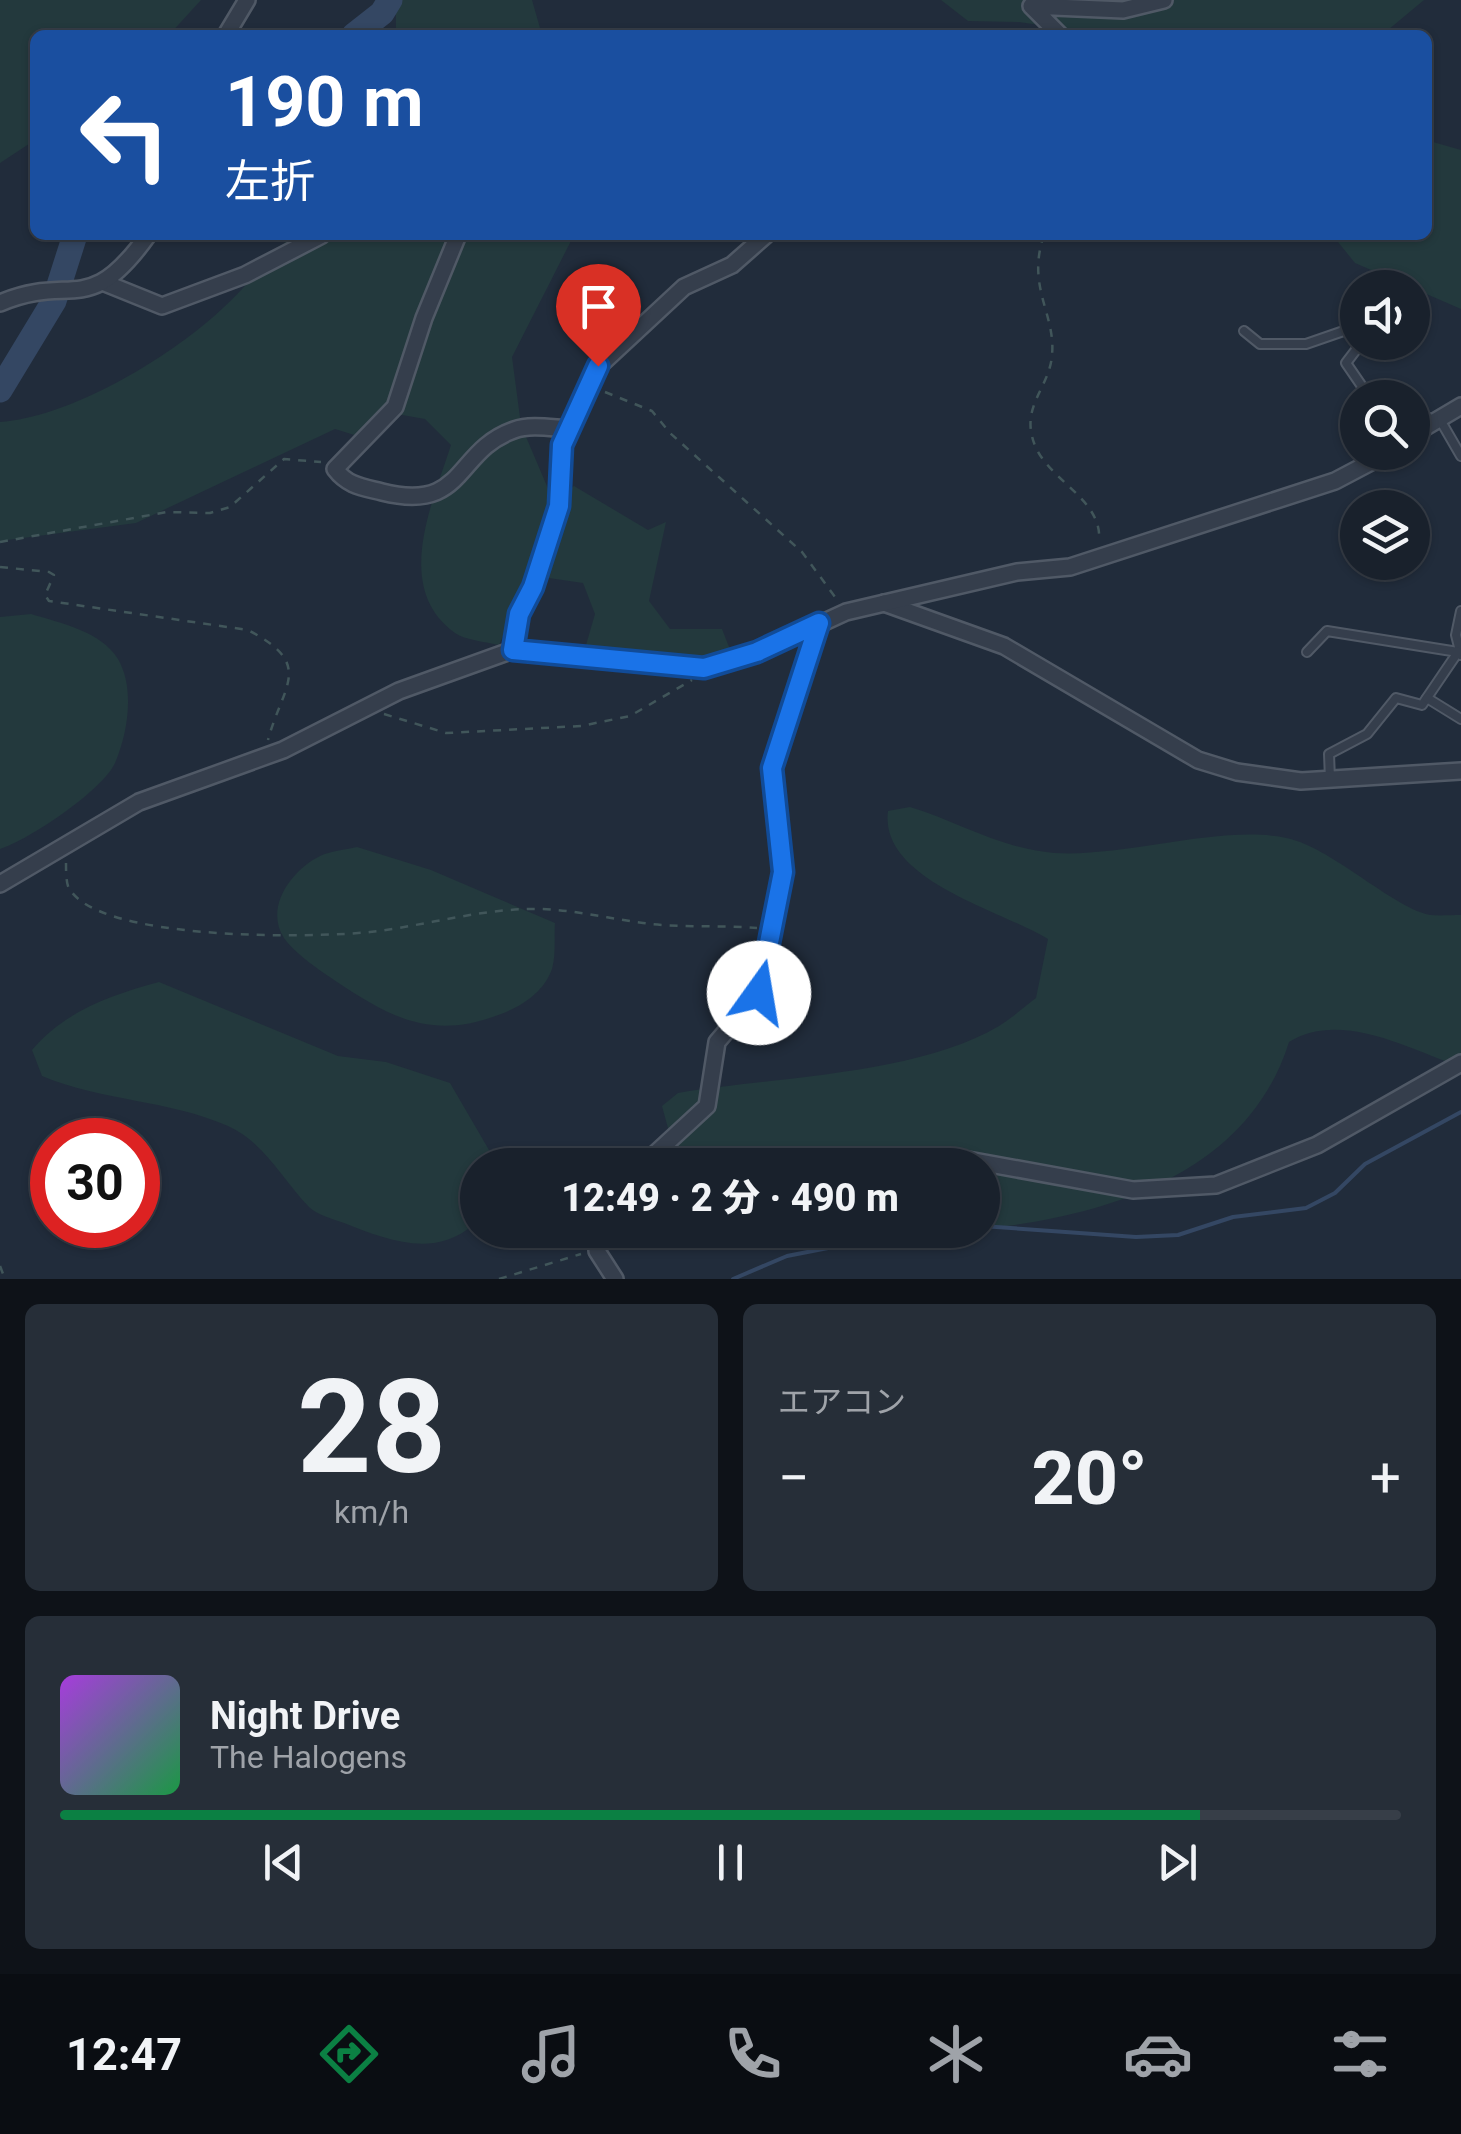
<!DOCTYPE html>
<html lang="ja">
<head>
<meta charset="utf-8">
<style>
	body { margin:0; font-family:Roboto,"Noto Sans JP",sans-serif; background:#262e38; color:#f1f3f6; height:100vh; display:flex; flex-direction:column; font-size:38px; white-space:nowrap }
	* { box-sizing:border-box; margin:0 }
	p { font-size:32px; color:#9fa3a9 }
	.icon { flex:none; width:55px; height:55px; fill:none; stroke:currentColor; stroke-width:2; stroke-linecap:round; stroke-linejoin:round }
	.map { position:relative; height:1279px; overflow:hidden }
	.side { display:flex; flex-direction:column; gap:25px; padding:25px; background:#0e1218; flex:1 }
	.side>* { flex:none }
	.guide { position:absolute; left:30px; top:30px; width:1402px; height:210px; border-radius:15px; box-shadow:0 2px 8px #0004,0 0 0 2px #373e48; background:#1a4fa0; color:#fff; overflow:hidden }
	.fabs { position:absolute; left:1340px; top:270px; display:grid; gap:20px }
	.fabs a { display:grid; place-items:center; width:90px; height:90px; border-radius:50%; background:#19212c; box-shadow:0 2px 8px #0004,0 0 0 2px #373e48; font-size:50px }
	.speed { position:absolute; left:30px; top:1118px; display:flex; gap:20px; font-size:50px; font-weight:700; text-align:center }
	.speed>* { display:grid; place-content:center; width:130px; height:130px; border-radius:50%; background:#19212c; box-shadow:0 2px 8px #0004,0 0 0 2px #373e48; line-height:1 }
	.speed .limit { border:15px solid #d22; background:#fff; color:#111 }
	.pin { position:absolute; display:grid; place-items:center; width:85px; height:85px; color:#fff; margin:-102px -42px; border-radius:50% 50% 50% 0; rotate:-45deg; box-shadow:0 0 10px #0007 }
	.pin .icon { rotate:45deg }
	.me { position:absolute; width:110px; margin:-55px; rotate:13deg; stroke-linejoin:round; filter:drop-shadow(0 0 8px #0008) }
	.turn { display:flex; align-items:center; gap:35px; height:210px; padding:0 30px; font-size:45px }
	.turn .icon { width:130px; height:130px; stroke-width:2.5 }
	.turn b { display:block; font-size:70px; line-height:85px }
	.big { font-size:75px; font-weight:800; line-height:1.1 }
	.side .widget { flex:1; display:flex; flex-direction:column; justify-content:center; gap:15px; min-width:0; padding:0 35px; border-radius:15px; background:#262e38 }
	.side .dial { align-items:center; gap:0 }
	.dial b { font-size:130px; line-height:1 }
	.song { display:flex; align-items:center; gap:30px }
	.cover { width:120px; height:120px; border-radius:15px; background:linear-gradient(135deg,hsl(280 70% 55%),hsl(140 70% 35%)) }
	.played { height:10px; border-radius:5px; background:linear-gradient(90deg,#0b8043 85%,#373e48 85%) }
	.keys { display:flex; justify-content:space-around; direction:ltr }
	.heat { display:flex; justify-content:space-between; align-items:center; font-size:55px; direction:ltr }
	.side .tiles { flex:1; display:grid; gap:25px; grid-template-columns:1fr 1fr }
	.widget:last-child { grid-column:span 2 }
	.trip { position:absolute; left:460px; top:1148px; width:540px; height:100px; border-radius:50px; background:#19212c; box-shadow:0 2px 8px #0004,0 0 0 2px #373e48; font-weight:800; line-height:100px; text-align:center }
	.dock { display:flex; height:160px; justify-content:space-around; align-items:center; background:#0a0d12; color:#9fa3a9 }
	.dock .icon { width:70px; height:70px }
	.dock .on { color:#0b8043 }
	.dock b { font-size:45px; color:#f1f3f6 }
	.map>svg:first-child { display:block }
	.green { fill:#23393d }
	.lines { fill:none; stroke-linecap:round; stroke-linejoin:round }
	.stream { stroke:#344763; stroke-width:4 }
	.river { stroke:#344763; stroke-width:25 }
	.lane-casing { stroke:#505966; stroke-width:12 }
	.street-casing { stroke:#505966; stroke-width:20 }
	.path { stroke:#41565a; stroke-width:2.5; stroke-dasharray:8 8; stroke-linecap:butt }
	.lane { stroke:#353e4c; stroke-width:8 }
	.street { stroke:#353e4c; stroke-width:15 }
	.route-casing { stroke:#114b97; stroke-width:25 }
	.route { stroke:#1a73e8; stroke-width:18 }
</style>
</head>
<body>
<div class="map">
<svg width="1461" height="1279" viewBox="0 0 1461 1279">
	<rect width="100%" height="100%" fill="#212c3b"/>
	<!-- green -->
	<g class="green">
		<polygon points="0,0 201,0 169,35 35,35 35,140 0,163"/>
		<polygon points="396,0 532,0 542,35 396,35"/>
		<polygon points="941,0 1424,0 1382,35 1106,35 1019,22 968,21"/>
		<polygon points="1433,142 1461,150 1461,309 1355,263 1338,242 1339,235 1428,235 1428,143"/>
		<path d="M 292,235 L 574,235 L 512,357 L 521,425 L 552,498 L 521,595 L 499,645 C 486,642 465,640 455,633 C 392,588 433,502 451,445 L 425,419 L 385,412 L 364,438 L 335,429 L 136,523 L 0,541 L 0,422 C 67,417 154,366 206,323 C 237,298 264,264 292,235 Z"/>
		<polygon points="574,486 648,530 666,522 649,601 670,629 722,629 731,652 678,661 586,645 595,614 583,583 542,577 564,494"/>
		<path d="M 31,614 C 60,623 101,631 118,659 C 135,688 128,733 115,763 C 103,790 29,840 0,849 L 0,617 Z"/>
		<path d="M 910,807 C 959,822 1002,849 1054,853 C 1128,858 1234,820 1297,841 C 1337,854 1397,909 1430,915 C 1440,916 1451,915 1461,915 L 1461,1067 C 1409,1049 1341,1010 1289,1042 C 1248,1174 1107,1216 983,1229 L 982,1165 L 684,1165 L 674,1150 L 662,1106 L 678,1093 C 773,1077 917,1075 999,1026 C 1012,1018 1024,1007 1036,998 L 1048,939 C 1001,910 879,880 888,811 Z"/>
		<path d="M 357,847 L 431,870 L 555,923 C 554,937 556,956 552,969 C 544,992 522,1006 501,1014 C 435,1040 394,1020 337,982 C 321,971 295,954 284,938 C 264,907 292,870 320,856 C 330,851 345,850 357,847 Z"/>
		<path d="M 159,982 L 338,1056 L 386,1062 L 450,1083 L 496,1162 L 478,1165 L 474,1224 C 435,1259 387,1240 344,1223 C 333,1219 317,1215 309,1207 C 282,1179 265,1143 228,1126 C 169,1100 102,1101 42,1076 L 32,1050 C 65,1011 111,995 159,982 Z"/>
	</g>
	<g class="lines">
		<!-- stream -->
		<g class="stream">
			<polyline points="982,1226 1136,1237 1178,1235 1233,1217 1306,1208 1335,1193 1365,1164 1461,1112"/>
			<polyline points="733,1279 787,1256 920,1230"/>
		</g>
		<!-- river -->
		<g class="river">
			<polyline points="354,35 382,13 390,0"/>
			<polyline points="0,390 54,301 75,235"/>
		</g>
		<!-- lane casing -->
		<g class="lane-casing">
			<g id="lane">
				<polyline points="1244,331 1260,344 1306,344 1358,326"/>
				<polyline points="1362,342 1346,363 1370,398"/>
				<polyline points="1412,411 1434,420"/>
				<polyline points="1439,418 1461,456"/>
				<polyline points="1461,611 1456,635 1461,655"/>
				<polyline points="1307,652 1327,631 1458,652 1422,705 1396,698 1367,734 1329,754 1330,779"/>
				<polyline points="1427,698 1461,719"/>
			</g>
		</g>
		<!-- street casing -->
		<g class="street-casing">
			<g id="street">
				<polyline points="226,35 247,0"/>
				<polyline points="1060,35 1031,6 1123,10 1164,0"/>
				<path d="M 458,235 L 424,318 L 395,407 L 335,469 C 348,486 362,487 382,492 C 466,513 454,451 514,430 C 530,424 551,428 568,429"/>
				<polyline points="105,283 162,306 245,275 322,235"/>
				<path d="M 0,303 C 73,272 87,320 148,235"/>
				<polyline points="1412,435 1461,406"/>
				<polyline points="884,603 1004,646 1198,760 1237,772 1301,781 1461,771"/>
				<polyline points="513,650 519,614 533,587 559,506 562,445 599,366 684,287 732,265 766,235"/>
				<polyline points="0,884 139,802 283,750 399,691 513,650 704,668 757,653 846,612 1017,572 1070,567 1335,481 1390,452"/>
				<polyline points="643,1165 707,1106 717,1042 759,993 783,872 772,767 819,623"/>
				<polyline points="865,1165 957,1158 1133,1190 1216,1185 1317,1145 1461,1063"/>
				<polyline points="601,1230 597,1251 615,1279"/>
			</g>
		</g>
		<!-- path -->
		<g class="path">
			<path d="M 1044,235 C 1026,287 1056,314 1052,355 C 1050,385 1024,404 1032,436 C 1041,479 1103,496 1099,541"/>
			<polyline points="605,392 652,411 670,433 802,552 838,601"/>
			<polyline points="0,542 167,512 210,513 230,507 284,459 321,462"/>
			<path d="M 0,567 L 49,572 L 54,575 L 45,595 L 49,601 L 248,630 C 315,665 283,684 268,740"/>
			<polyline points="384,714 446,733 581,726 630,716 692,680"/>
			<path d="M 66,863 C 66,869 66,880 68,886 C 93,942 315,938 370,932 C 423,926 476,910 529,909 C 567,908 605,918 643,923 C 680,928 719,925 757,928"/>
			<polyline points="0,1266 5,1279"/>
			<polyline points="499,1279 581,1254"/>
		</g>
		<!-- lane -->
		<use href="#lane" class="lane"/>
		<!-- street -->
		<use href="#street" class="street"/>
	</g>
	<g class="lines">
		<!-- route casing -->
		<g class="route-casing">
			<polyline id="route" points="598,366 562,445 559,506 533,587 519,614 513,650 704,668 757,652 819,623 772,768 783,872 759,993"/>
		</g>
		<!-- route -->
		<use href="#route" class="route"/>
	</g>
</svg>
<div class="fabs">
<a><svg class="icon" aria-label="sound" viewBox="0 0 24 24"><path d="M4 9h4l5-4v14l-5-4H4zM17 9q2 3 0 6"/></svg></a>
<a><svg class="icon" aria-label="search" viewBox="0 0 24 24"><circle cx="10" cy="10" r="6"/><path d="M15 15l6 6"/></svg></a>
<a><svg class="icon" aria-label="layers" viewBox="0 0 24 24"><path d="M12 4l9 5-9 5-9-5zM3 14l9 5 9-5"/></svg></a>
</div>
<div class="speed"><div class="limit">30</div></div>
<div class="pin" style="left:598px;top:366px;background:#d93025"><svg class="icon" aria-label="arrive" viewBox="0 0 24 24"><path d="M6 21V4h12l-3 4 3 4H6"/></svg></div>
<svg class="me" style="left:759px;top:993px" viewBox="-20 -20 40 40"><circle r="19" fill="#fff"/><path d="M0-13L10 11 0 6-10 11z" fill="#1a73e8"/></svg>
<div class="trip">12:49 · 2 分 · 490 m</div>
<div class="guide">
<div class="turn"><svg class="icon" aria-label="left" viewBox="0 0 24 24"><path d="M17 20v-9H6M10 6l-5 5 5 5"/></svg><div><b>190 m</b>左折</div></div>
</div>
</div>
<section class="side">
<div class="tiles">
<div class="widget dial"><b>28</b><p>km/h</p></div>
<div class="widget"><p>エアコン</p>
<div class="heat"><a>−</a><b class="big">20°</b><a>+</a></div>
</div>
<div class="widget">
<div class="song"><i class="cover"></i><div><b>Night Drive</b><p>The Halogens</p></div></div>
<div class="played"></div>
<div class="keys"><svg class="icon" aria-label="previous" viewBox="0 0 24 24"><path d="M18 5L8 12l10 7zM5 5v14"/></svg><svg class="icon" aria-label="pause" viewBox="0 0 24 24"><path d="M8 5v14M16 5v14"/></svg><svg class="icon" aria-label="next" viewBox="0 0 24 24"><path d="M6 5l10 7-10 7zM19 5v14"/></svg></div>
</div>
</div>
</section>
<nav class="dock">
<b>12:47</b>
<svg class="icon on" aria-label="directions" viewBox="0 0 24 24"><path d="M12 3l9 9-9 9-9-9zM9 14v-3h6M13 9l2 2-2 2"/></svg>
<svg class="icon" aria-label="music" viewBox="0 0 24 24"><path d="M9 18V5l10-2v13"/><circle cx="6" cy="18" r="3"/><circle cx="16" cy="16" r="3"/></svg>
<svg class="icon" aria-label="phone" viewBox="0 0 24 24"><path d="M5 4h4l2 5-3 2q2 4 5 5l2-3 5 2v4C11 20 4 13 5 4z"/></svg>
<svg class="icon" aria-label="climate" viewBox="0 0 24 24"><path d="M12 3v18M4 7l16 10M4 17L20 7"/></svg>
<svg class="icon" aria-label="car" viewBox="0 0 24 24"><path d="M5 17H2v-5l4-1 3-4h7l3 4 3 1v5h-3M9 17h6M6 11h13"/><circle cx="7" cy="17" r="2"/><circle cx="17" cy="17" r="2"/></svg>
<svg class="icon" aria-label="filters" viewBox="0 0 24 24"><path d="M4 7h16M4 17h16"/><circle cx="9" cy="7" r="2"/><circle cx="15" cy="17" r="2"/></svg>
</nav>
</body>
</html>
